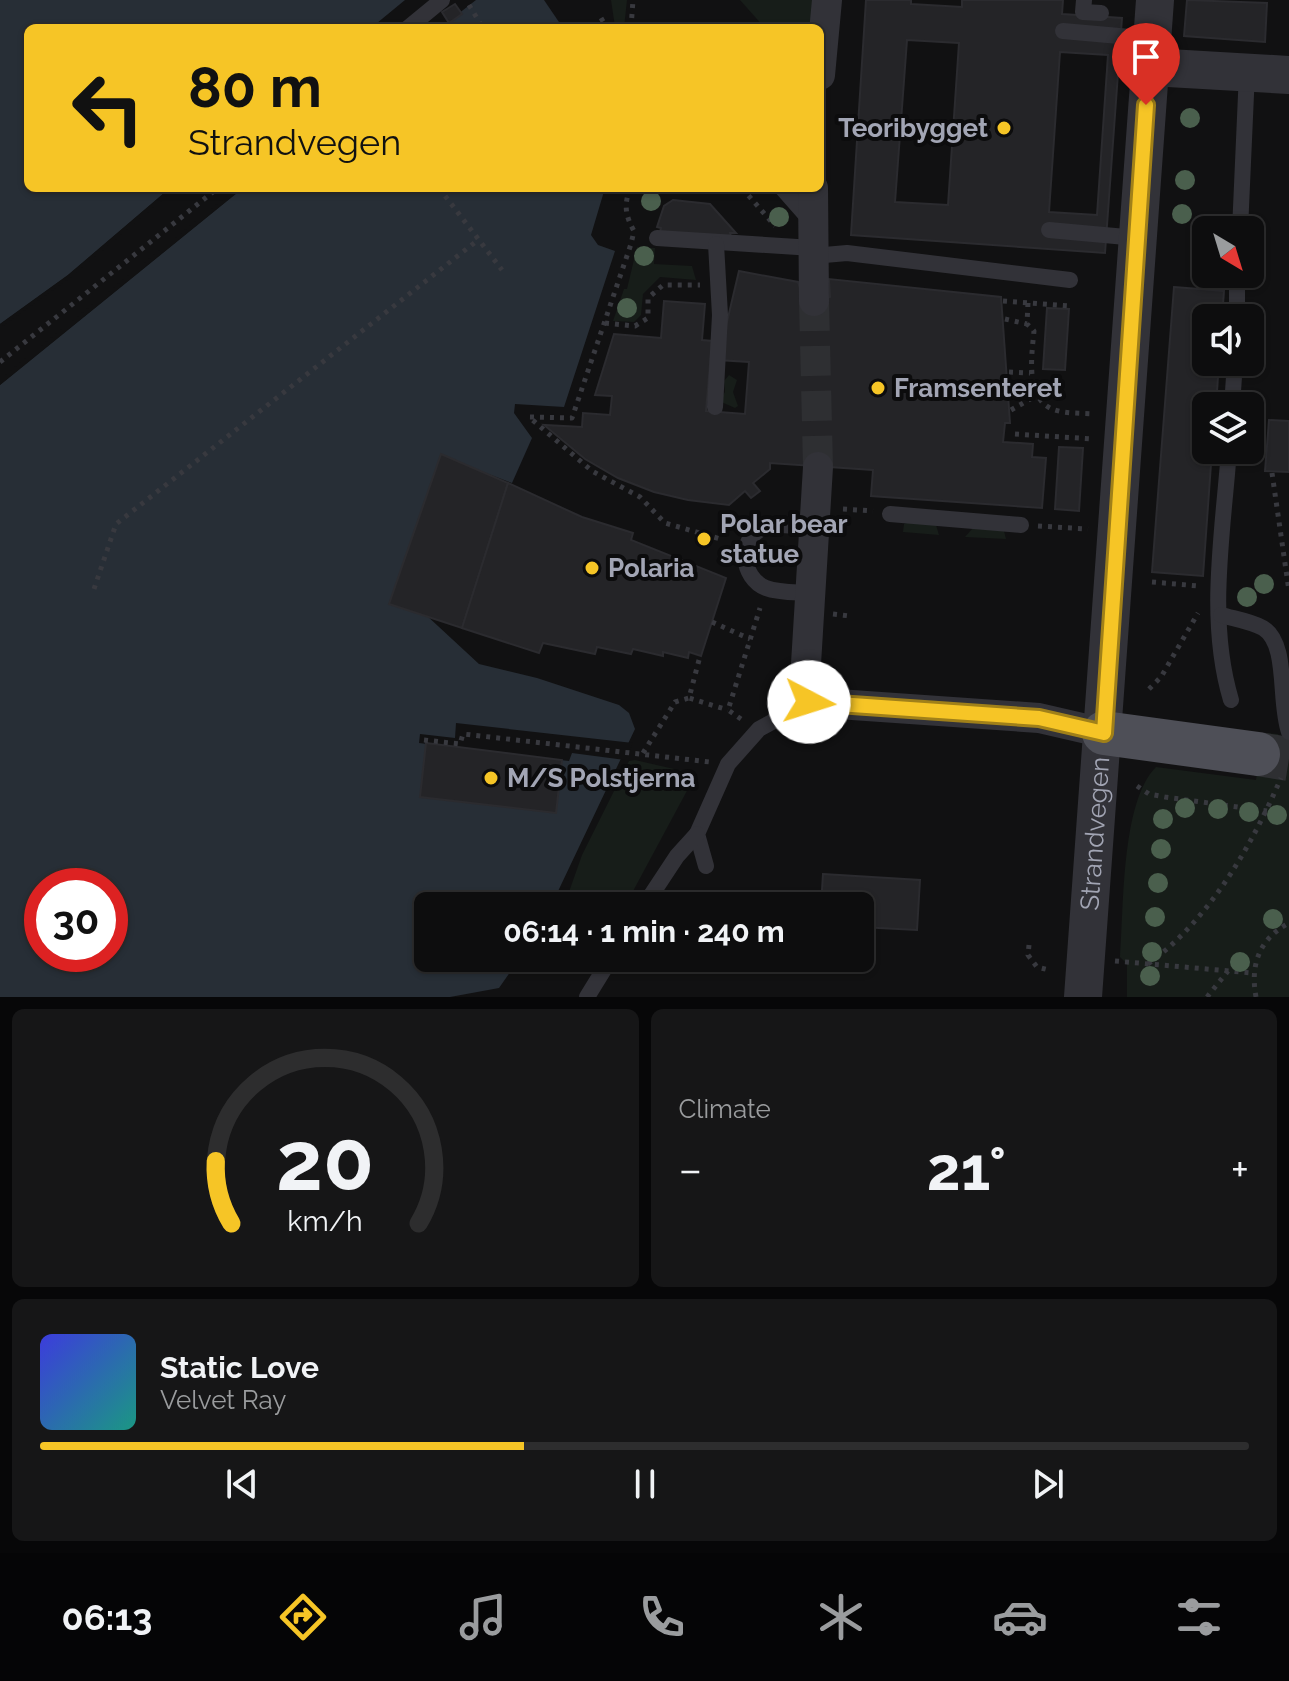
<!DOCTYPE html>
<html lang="en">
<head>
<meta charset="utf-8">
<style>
	body { margin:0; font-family:Raleway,sans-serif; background:#161617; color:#f1f3f6; height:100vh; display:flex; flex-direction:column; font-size:30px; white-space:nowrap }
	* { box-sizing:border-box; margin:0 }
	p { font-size:26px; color:#9a9c9e }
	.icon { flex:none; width:44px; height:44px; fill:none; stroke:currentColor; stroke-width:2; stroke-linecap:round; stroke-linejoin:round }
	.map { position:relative; height:997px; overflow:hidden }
	.sheet { display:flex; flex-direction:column; gap:12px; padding:12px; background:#070708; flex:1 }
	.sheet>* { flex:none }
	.hud { position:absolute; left:24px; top:24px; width:800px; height:168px; border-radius:12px; box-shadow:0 2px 6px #0004,0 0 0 2px #2d2d2e; background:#f6c526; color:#111; overflow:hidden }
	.needle { width:52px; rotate:142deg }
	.buttons { position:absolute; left:1192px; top:216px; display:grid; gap:16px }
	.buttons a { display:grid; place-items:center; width:72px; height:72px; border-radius:12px; background:#0d0d0e; box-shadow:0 2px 6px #0004,0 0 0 2px #2d2d2e; font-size:40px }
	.speed { position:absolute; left:24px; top:868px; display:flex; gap:16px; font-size:40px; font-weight:700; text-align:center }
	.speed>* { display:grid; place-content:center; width:104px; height:104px; border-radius:50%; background:#0d0d0e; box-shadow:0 2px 6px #0004,0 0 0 2px #2d2d2e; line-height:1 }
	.speed .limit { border:12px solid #d22; background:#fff; color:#111 }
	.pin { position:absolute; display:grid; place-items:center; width:68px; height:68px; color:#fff; margin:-82px -34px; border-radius:50% 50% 50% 0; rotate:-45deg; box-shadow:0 0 8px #0007 }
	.pin .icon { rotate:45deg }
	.me { position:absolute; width:88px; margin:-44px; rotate:95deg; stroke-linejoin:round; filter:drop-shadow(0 0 6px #0008) }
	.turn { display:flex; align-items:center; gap:28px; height:168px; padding:0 32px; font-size:36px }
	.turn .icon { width:104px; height:104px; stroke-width:2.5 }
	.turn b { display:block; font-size:56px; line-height:68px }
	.big { font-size:60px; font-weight:700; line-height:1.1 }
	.sheet .card { flex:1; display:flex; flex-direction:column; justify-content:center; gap:12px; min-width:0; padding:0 28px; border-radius:12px; background:#161617 }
	.sheet .dial { align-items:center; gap:0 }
	.dial svg { height:208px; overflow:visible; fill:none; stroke:#2d2d2e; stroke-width:7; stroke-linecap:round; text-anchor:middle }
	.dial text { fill:#f1f3f6; stroke:none }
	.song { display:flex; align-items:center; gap:24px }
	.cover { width:96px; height:96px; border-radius:12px; background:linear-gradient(135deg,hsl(240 70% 55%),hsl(170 70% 35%)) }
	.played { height:8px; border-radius:4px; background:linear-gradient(90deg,#f6c526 40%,#2d2d2e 40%) }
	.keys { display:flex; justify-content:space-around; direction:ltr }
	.heat { display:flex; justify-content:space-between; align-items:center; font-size:44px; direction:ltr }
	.sheet .tiles { flex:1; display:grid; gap:12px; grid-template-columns:1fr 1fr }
	.card:last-child { grid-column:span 2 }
	.trip { position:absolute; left:414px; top:892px; width:460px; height:80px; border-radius:12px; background:#0d0d0e; box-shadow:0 2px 6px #0004,0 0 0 2px #2d2d2e; font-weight:700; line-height:80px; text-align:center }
	.tab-bar { display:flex; height:128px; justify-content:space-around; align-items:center; background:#050506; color:#9a9c9e }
	.tab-bar .icon { width:56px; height:56px }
	.tab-bar .active { color:#f6c526 }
	.tab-bar b { font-size:36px; color:#f1f3f6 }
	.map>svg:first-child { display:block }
	.green { fill:#171d19 }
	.water { fill:#272e36; fill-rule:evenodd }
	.pier { fill:#111112 }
	.building { fill:#242427; stroke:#2b2b2f; stroke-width:2; fill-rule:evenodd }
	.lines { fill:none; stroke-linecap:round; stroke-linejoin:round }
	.minor-tunnel { stroke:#2e2f32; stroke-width:30; stroke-dasharray:30 15; stroke-linecap:butt }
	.primary-tunnel { stroke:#2e2f32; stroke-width:44; stroke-dasharray:44 22; stroke-linecap:butt }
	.path { stroke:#38393f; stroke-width:5; stroke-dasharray:4 6; stroke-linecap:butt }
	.service { stroke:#323238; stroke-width:16 }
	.minor { stroke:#323238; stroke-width:30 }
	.tertiary { stroke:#323238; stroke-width:38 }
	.primary { stroke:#4e4f57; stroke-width:44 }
	.tree { fill:#4a5f4d }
	.route-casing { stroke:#a08019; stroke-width:20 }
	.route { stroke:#f6c526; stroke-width:14 }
	.poi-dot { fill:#f6c526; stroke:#0c0c0d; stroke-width:3 }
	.labels { text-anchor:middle; stroke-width:8; stroke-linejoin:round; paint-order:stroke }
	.poi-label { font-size:26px; font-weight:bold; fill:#a2a5b4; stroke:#0c0c0d; text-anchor:start }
	.street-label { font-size:26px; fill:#a2a5b4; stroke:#0c0c0d }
</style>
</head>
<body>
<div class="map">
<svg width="1289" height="997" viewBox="0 0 1289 997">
	<rect width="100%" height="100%" fill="#111112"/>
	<!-- green -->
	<g class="green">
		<polygon points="611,0 627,0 624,28 615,27"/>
		<polygon points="740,0 814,0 812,28 765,28"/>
		<polygon points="637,247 655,248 654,264 692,266 696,280 660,277 643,294 641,315 634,322 613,321 624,289 627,289"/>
		<polygon points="729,375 737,380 733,392 738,406 735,408 719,401 725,392 724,381"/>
		<polygon points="909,522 936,525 939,535 903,532 904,524"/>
		<polygon points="973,528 1004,531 1006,539 965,537"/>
		<path d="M 1263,733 L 1278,734 L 1289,754 L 1289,997 L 1127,997 L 1127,964 L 1120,957 C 1124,907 1121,802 1156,767 L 1256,780 Z"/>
		<polygon points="635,760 696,774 625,906 564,906 582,855 629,761"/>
		<path d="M 534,958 L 590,958 C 567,969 551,977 528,965 Z"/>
	</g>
	<!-- water -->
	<g class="water">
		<polygon points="0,0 405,0 371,28 28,28 28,188 170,188 68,275 0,324"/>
		<polygon points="476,0 544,0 563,28 440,28"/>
		<path d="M 243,188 L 605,188 L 591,235 L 598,245 L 615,251 L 564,407 L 515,404 L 514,413 L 532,438 L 512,483 L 470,467 L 425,614 L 479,664 L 537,678 L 619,705 L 629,713 L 635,729 L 551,906 L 428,906 L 428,958 L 520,958 L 499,988 L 450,997 L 0,997 L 0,385 ZM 42,886 L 110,886 L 110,954 L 42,954 Z"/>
	</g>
	<!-- pier -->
	<g class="pier">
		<polygon points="170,188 173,191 70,278 0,328 0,324 68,275"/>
		<polygon points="237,188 243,188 0,385 0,379"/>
		<polygon points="456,723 633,743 625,760 572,753 569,761 419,743 420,734 455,738"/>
	</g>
	<!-- building -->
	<g class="building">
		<path d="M 866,0 L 911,0 L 911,4 L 962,7 L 962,0 L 1063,0 L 1062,14 L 1122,18 L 1105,253 L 851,235 ZM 907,40 L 959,43 L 948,205 L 895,202 ZM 1060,52 L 1108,55 L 1097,215 L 1049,212 Z"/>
		<polygon points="1187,0 1267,3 1265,42 1184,36"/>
		<polygon points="455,4 462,14 449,23 442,12"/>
		<polygon points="673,200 710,204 736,233 730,233 731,237 660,232 661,228 657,227 664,206"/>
		<polygon points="739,271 798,282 805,303 830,297 829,279 1001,297 1010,423 1005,423 1003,442 1033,444 1032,457 1046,458 1042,508 871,496 873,470 770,463 770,469 753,483 760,491 751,498 745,491 729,505 688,500 654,492 618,478 585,459 544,425 582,427 583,413 610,415 612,396 595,395 614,334 661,338 664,301 705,304 702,340 712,341 706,411 745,414 749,362 718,360"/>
		<polygon points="1174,287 1224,291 1222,318 1206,318 1206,362 1219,362 1216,406 1206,406 1206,450 1212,450 1203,576 1152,572"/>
		<polygon points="1047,308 1069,309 1065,370 1043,369"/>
		<polygon points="1269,420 1289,421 1289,472 1265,471"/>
		<polygon points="1059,447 1083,448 1079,511 1055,509"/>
		<polygon points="441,454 508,483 462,628 389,604"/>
		<polygon points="508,483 582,517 633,533 631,540 726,578 701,656 689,652 688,658 663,652 663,656 633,649 631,654 597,647 595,654 543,643 539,653 462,628"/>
		<polygon points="426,743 562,760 556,813 420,797"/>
		<polygon points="823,874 920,880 917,930 860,927 860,906 821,906"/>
	</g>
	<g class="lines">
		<!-- minor-tunnel -->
		<polyline class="minor-tunnel" points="814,301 818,467"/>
		<!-- primary-tunnel -->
		<polyline class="primary-tunnel" points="1258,754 1289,759"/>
		<!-- path -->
		<g class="path">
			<polyline points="469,5 483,28"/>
			<polyline points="601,18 607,28"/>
			<polyline points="631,28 633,0"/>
			<polyline points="439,188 502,270"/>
			<path d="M 630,188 C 624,205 625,215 634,231 L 631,244 L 572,418 L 529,417 L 592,471 L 640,497 L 665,523 L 724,540"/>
			<polyline points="742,188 775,226"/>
			<polyline points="1003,301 1070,306"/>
			<path d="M 1028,303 L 1027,324 L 1034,331 C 1032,353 1025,395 1050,408 C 1062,414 1081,413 1094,414"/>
			<polyline points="1005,319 1027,324"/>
			<polyline points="605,323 635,326 648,318 648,298 663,285 700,285"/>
			<polyline points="1250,341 1266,343"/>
			<polyline points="0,362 218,188"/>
			<polyline points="1009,372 1030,373"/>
			<polyline points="1011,410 1039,394"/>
			<polyline points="1015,434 1094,439"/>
			<polyline points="1272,473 1289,591"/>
			<polyline points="843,509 873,511"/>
			<polyline points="1038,526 1088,529"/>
			<polyline points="1152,582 1199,586"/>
			<polyline points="94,589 116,524 478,240"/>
			<polyline points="833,614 850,616"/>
			<polyline points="712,622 750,639"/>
			<polyline points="699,660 689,698 728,710"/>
			<polyline points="1149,689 1161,677 1198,613"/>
			<polyline points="741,719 728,710 760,608"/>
			<polyline points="424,740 460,744 463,734 710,762"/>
			<polyline points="643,753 675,702 689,698"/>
			<polyline points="1137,786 1149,794 1165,797 1267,811"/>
			<polyline points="1029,945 1028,955 1037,967 1049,970"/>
			<polyline points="1115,961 1252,973"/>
			<path d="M 1148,964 C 1210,919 1251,847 1281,778"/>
			<polyline points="1207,997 1228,971"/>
			<path d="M 1256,997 C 1250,965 1259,939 1289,923"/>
		</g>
		<!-- service -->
		<g class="service">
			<polyline points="1084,0 1083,12 1101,13"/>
			<polyline points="408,28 442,0"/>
			<polyline points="1063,31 1153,39"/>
			<polyline points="782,188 811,221"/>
			<polyline points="1049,230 1137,238"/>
			<polyline points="1240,230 1247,72"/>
			<polyline points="657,238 813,248"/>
			<polyline points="813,256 847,253 1070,280"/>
			<polyline points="1237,274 1237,318"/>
			<polyline points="1232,406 1235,362"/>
			<polyline points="715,407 720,315 716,244"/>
			<path d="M 1229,450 C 1223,533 1207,620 1231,700"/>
			<polyline points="890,514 1021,525"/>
			<path d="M 810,593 C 796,592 779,593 766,588 C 741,578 737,539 763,528 C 777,522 798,527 813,528"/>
			<path d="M 1221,615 C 1235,619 1250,621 1263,628 C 1289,644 1278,701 1289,732"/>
			<polyline points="706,866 697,834 728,764 759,729 809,702"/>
			<polyline points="644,906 677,856 697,834"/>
			<polyline points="587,997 611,958"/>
		</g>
		<!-- minor -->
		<g class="minor">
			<polyline points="820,75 827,0"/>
			<polyline points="813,188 814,301"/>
			<polyline points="818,467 806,664 809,702 1039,718 1104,733"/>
		</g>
		<!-- tertiary -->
		<g class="tertiary">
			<polyline points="1151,67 1289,75"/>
			<path id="s1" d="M 1083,997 L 1155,0"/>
		</g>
		<!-- primary -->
		<polyline class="primary" points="1104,733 1258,754"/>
	</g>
	<!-- trees -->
	<g class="tree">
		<circle cx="1190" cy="118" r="10"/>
		<circle cx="1185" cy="180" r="10"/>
		<circle cx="651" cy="201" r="10"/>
		<circle cx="1182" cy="214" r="10"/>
		<circle cx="779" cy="217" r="10"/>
		<circle cx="644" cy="256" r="10"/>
		<circle cx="627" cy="308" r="10"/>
		<circle cx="1264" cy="584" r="10"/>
		<circle cx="1247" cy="597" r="10"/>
		<circle cx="1185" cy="808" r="10"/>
		<circle cx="1218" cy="809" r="10"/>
		<circle cx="1249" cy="812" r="10"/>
		<circle cx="1277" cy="815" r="10"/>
		<circle cx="1163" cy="819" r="10"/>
		<circle cx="1161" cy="849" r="10"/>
		<circle cx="1158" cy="883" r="10"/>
		<circle cx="1155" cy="917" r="10"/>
		<circle cx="1273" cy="919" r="10"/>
		<circle cx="1152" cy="952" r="10"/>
		<circle cx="1240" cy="962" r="10"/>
		<circle cx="1150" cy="976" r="10"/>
	</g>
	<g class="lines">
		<!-- route casing -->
		<g class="route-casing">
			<polyline id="route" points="809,702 1039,718 1104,733 1146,105"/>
		</g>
		<!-- route -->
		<use href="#route" class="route"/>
	</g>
	<!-- markers -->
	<g class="poi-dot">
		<circle cx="1004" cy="128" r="8"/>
		<circle cx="878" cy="388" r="8"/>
		<circle cx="704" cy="539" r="8"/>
		<circle cx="592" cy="568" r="8"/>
		<circle cx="491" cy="778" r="8"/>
	</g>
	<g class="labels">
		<!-- poi labels -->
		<g class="poi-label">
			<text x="988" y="137" text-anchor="end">Teoribygget</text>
			<text x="894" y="397">Framsenteret</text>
			<text x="720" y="533">Polar bear<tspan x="720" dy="30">statue</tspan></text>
			<text x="608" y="577">Polaria</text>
			<text x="507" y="787">M/S Polstjerna</text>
		</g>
		<!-- street labels -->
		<g class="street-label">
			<text dy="9" stroke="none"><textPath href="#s1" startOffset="164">Strandvegen</textPath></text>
		</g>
	</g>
</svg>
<div class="buttons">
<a><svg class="needle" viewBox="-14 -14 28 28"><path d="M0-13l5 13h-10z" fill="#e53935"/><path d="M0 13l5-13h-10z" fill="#9a9c9e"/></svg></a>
<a><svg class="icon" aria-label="sound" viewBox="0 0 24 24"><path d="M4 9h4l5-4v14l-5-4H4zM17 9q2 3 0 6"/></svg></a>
<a><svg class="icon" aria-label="layers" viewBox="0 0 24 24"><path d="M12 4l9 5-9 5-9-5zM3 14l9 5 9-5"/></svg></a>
</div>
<div class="speed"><div class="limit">30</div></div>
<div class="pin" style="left:1146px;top:105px;background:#d93025"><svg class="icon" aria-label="arrive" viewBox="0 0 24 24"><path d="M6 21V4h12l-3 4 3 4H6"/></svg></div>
<svg class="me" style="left:809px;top:702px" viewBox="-20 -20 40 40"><circle r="19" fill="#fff"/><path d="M0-13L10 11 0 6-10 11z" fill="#f6c526"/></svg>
<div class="trip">06:14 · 1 min · 240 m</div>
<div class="hud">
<div class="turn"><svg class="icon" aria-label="left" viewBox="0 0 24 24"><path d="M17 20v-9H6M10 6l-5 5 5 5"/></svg><div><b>80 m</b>Strandvegen</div></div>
</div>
</div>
<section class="sheet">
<div class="tiles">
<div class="card dial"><svg viewBox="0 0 100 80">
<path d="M14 69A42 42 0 1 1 86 69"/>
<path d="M14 69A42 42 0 0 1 8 45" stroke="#f6c526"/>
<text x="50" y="56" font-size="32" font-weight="700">20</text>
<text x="50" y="72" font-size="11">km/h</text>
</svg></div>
<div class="card"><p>Climate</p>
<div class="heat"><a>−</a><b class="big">21°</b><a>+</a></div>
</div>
<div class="card">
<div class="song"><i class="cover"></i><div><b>Static Love</b><p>Velvet Ray</p></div></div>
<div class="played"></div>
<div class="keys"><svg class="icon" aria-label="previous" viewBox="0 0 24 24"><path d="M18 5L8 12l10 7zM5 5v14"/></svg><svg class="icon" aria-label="pause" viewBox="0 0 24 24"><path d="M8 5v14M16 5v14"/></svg><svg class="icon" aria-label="next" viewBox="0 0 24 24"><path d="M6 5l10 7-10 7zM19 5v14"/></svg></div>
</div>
</div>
</section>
<nav class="tab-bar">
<b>06:13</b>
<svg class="icon active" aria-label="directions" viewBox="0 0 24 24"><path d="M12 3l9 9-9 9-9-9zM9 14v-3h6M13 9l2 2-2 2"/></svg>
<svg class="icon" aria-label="music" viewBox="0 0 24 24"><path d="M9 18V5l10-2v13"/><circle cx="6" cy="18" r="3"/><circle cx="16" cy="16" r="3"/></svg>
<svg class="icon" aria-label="phone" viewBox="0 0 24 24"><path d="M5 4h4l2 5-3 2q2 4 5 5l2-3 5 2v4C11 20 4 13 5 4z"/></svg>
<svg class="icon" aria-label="climate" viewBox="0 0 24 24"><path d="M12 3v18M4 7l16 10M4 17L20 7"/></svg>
<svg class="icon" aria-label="car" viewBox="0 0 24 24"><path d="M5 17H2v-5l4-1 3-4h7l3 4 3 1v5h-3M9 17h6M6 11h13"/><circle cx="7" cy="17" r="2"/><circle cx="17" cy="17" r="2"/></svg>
<svg class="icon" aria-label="filters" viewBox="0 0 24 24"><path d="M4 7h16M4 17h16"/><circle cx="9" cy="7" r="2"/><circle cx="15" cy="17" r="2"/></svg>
</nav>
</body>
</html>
